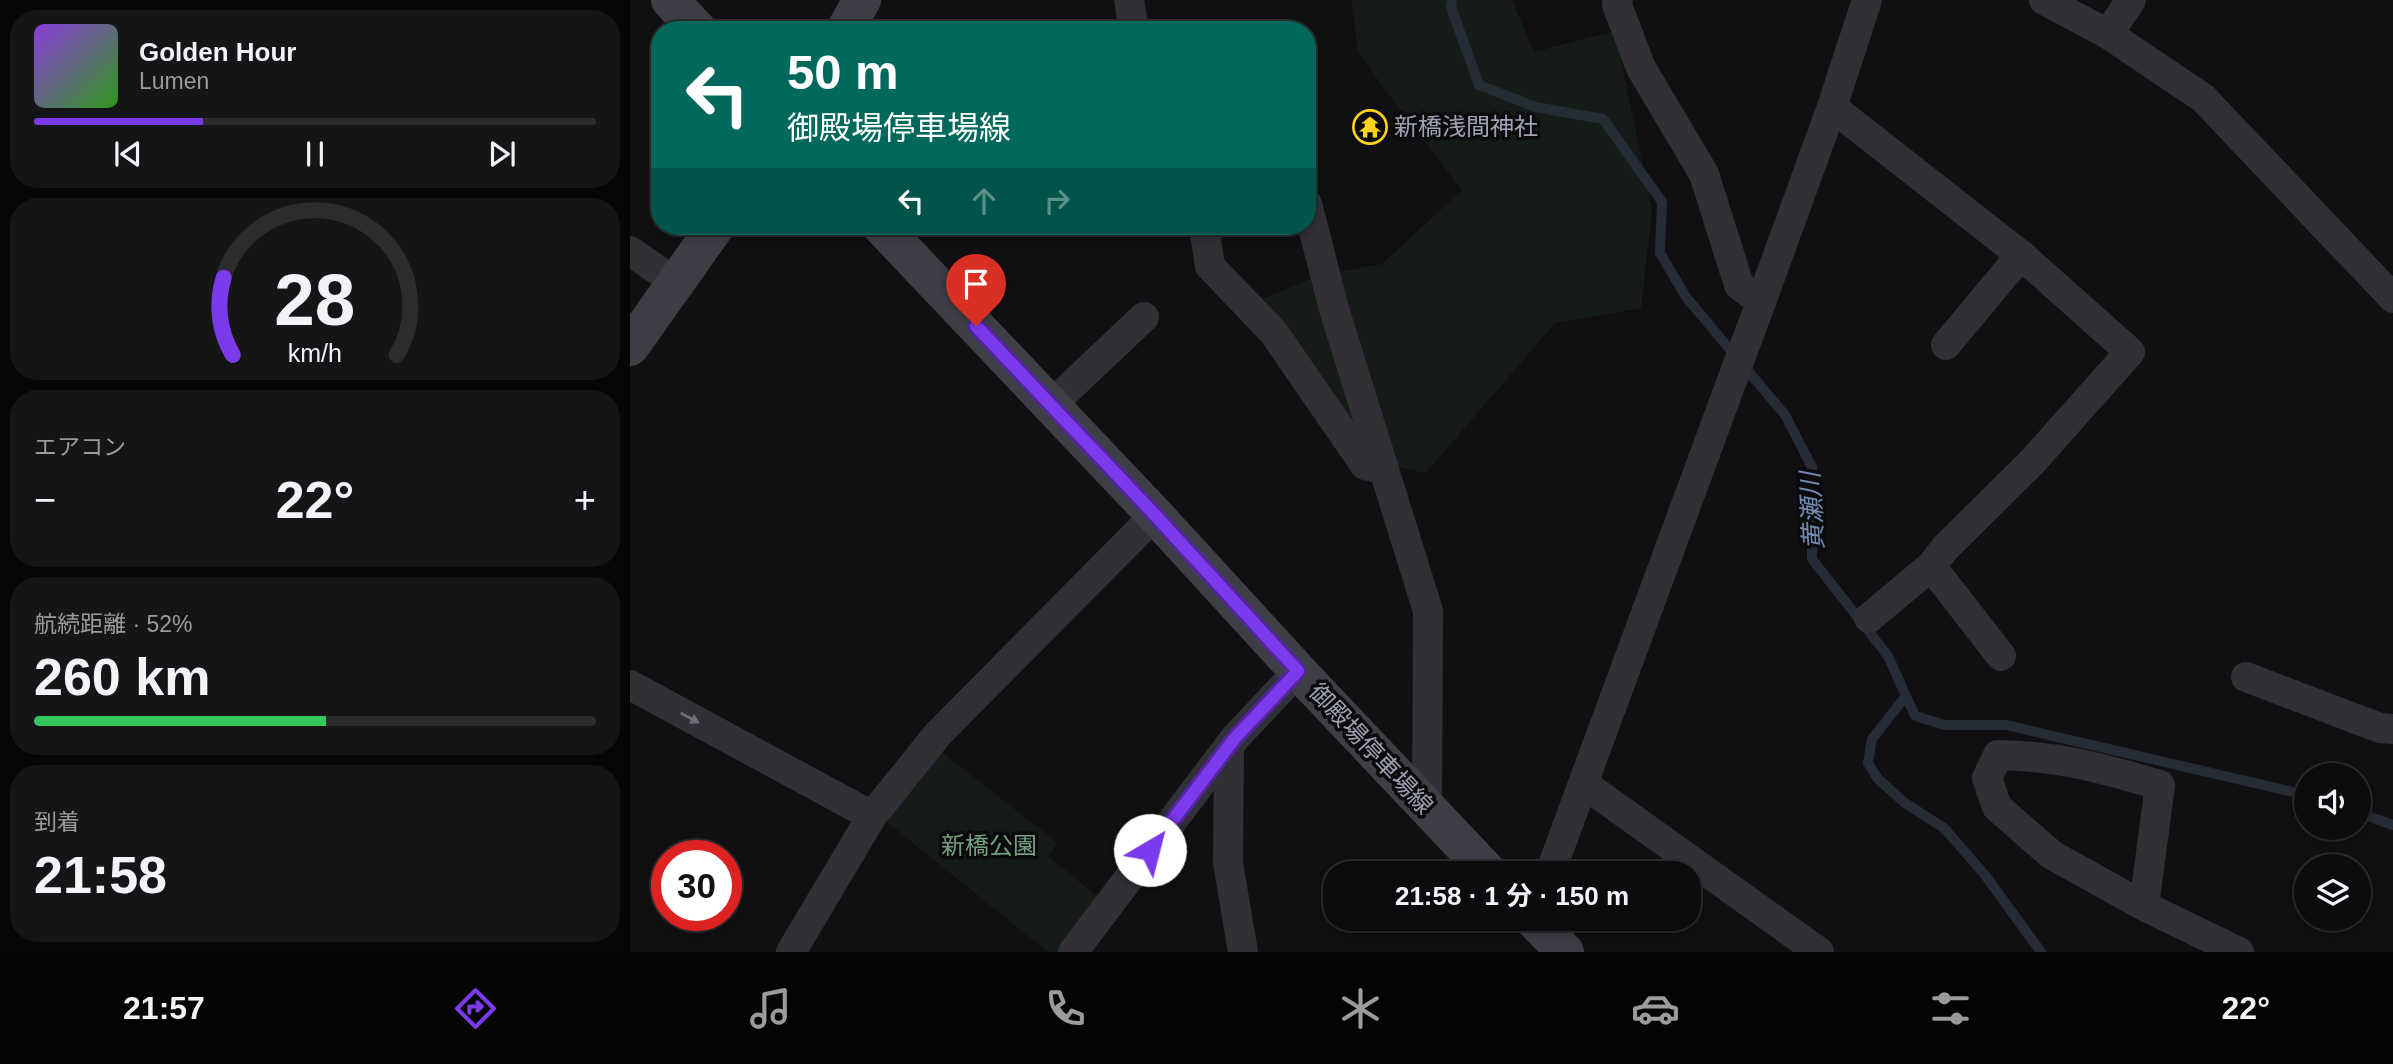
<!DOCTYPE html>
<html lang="ja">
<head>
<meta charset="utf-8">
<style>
	body { margin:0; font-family:Helvetica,"Noto Sans JP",sans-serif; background:#151416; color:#f1f3f6; height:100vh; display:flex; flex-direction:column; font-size:26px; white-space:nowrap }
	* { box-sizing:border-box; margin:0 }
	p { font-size:23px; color:#9a9b9d }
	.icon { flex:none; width:38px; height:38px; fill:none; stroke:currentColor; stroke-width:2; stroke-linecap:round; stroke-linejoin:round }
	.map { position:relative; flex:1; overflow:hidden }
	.details { display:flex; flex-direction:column; gap:10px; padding:10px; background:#070607; width:630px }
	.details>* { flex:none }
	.hud { position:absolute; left:21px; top:21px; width:665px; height:214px; border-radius:28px; box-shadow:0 4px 10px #0003,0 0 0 2px #2c2b2e; background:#00695c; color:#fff; overflow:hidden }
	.controls { position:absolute; left:1664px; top:763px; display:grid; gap:14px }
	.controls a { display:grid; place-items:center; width:77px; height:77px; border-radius:50%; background:#0c0b0d; box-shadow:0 4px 10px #0003,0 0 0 2px #2c2b2e; font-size:35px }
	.speed { position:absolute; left:21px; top:840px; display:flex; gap:14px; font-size:35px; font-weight:700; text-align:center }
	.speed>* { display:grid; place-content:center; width:91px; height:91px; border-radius:50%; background:#0c0b0d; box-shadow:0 4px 10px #0003,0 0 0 2px #2c2b2e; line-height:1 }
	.speed .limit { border:10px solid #d22; background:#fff; color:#111 }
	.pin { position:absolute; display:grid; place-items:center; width:60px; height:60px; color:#fff; margin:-72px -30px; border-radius:50% 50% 50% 0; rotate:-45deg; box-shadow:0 0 7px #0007 }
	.pin .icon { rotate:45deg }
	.me { position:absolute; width:77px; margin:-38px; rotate:37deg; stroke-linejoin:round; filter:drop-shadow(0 0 5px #0008) }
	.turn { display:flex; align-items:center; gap:24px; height:147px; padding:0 21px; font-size:32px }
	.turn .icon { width:91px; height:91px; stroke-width:2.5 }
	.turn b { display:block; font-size:49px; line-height:60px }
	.lanes { display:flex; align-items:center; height:66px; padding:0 21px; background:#0003; justify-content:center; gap:35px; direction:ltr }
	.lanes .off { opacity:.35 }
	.big { font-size:52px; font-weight:700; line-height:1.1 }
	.details .tile { flex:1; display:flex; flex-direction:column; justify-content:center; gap:10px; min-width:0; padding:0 24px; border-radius:28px; background:#151416 }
	.details .dial { align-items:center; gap:0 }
	.dial svg { height:182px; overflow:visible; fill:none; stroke:#2c2b2e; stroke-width:7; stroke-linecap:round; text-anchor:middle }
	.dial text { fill:#f1f3f6; stroke:none }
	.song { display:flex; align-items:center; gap:21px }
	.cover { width:84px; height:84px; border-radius:10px; background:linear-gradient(135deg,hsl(270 70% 55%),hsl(110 70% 35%)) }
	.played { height:7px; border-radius:4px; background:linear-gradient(90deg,#7c3aed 30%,#2c2b2e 30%) }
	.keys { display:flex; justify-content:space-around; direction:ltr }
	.heat { display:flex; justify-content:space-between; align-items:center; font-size:38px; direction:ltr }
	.charge { height:10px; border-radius:5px; background:linear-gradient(90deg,#34c759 52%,#2c2b2e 0) }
	.trip { position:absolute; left:693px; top:861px; width:378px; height:70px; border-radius:28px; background:#0c0b0d; box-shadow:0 4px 10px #0003,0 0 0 2px #2c2b2e; font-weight:700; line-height:70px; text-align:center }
	.tabs { display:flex; height:112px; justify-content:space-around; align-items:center; background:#050405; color:#9a9b9d }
	.tabs .icon { width:49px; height:49px }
	.tabs .on { color:#7c3aed }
	.tabs b { font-size:32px; color:#f1f3f6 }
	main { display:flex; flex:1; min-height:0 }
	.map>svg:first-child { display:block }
	.green { fill:#151c17 }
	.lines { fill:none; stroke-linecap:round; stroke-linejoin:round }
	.stream { stroke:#252c35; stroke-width:10 }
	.street { stroke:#303036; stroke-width:30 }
	.secondary { stroke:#3e3f46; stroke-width:38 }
	.oneway { fill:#6d6f7b }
	.route-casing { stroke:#51269a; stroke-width:18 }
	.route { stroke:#7c3aed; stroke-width:12 }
	.labels { text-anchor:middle; stroke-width:7; stroke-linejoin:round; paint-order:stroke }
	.poi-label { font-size:24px; fill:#9fa2b3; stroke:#0b0a0c; text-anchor:start }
	.street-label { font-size:24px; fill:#9fa2b3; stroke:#0b0a0c }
	.park-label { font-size:24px; fill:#73a17d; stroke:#0b0a0c }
	.water-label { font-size:26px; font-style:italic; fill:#718bb3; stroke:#0b0a0c }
</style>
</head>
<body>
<main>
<section class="details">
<div class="tile">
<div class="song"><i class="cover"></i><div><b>Golden Hour</b><p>Lumen</p></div></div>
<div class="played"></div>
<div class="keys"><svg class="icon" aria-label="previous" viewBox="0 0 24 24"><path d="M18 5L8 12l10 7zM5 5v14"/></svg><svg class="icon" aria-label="pause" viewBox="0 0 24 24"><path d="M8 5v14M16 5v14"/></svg><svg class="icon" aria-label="next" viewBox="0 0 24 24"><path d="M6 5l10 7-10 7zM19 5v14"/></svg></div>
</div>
<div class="tile dial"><svg viewBox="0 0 100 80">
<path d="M14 69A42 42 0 1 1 86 69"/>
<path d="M14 69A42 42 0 0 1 10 35" stroke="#7c3aed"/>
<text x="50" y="56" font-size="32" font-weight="700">28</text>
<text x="50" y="72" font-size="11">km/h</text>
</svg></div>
<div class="tile"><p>エアコン</p>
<div class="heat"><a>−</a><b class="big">22°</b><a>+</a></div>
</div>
<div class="tile"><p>航続距離 · 52%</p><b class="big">260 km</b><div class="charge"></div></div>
<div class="tile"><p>到着</p><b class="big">21:58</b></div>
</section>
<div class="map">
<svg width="1763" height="952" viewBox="0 0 1763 952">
	<rect width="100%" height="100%" fill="#100f11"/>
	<!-- green -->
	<g class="green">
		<polygon points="721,0 882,0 904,52 985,31 1022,209 1011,308 925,323 796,473 736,461 606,310 690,275 752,264 832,190 755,90 728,51"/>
		<polygon points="308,749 428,843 418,856 473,901 433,952 418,952 253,819"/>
	</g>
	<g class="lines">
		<!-- stream -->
		<g class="stream">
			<polyline points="822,0 821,7 849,85 905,107 973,119 1032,202 1030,253 1056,297 1155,415 1182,467 1182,559 1258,656 1285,716 1315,725 1376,725 1676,795"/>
			<polyline points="1275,697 1242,739 1238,763 1248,779 1275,803 1314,828 1355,875 1411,952"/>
			<polyline points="1729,813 1763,825"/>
		</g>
		<!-- street -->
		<g class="street">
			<polyline points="499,0 504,30"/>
			<polyline points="988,0 987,5 1011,68 1074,174 1109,285 1131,302"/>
			<polyline points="1414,0 1478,34 1573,98 1763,298"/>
			<polyline points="1478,34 1501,0"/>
			<polyline points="1202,107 1391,255"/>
			<polyline points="677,204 704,309 798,611 797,809"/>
			<polyline points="574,226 580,266 644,333 735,465 754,469"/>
			<polyline points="0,251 45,282"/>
			<polyline points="421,405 514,317"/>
			<polyline points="1301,566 1371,656"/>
			<polyline points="1239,618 1301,566 1316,547 1402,462 1500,352 1391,255 1316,345"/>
			<polyline points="1616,677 1750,728 1763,729"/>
			<polyline points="0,685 242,816"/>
			<polyline points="599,746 598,863 613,952"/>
			<polyline points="954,784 1189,952"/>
			<polyline points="920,873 1131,302 1202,107 1237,0"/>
			<path d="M 1514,906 L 1530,785 C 1471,768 1429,756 1368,755 L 1357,778 L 1367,807 L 1422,855 L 1514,906 L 1609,952"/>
			<polyline points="161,952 242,816 308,734 525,515"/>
			<polyline points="443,952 605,738 668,671"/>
		</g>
		<!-- secondary -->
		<g class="secondary">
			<polyline points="40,0 68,30"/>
			<polyline points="215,30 232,0"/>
			<polyline points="251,226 525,515 668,671 859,873"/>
			<polyline points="0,347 86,226"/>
			<polyline points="903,919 935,952"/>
		</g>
	</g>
	<!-- one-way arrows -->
	<defs><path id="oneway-solid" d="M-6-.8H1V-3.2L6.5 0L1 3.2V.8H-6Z" transform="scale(1.75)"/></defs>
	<use class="oneway" href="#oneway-solid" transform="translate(60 718) rotate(28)"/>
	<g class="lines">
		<!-- route casing -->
		<g class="route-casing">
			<polyline id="route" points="346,326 525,515 668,671 605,738 520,850"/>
		</g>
		<!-- route -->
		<use href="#route" class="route"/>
	</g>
	<!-- icons -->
	<defs>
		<g id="temple-ring" transform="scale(1.75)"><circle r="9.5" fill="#0b0a0c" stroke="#ffd319" stroke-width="1.5"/><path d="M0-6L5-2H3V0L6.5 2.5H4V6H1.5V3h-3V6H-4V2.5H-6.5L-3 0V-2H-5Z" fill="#ffd319"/></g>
	</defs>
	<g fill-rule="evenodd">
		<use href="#temple-ring" x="740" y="127"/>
	</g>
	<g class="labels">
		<!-- poi labels -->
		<g class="poi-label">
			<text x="764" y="135">新橋浅間神社</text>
		</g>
		<!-- street labels -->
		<g class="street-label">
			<text transform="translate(741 749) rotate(47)" y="8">御殿場停車場線</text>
		</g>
		<!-- park labels -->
		<g class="park-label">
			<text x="359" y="854">新橋公園</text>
		</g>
		<!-- water labels -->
		<g class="water-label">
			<text transform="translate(1182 511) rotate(-93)" y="9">黄瀬川</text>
		</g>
	</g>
</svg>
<div class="controls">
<a><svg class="icon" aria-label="sound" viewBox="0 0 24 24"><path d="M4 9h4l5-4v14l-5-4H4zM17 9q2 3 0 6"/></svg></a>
<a><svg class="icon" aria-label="layers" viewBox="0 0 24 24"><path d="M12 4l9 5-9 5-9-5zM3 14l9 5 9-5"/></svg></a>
</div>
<div class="speed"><div class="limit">30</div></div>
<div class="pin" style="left:346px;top:326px;background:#d93025"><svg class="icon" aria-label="arrive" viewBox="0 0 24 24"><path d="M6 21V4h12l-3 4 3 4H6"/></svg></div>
<svg class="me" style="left:520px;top:850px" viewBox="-20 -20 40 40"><circle r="19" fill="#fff"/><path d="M0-13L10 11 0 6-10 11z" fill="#7c3aed"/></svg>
<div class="trip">21:58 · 1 分 · 150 m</div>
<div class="hud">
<div class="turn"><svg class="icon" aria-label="left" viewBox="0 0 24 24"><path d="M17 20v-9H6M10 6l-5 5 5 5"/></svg><div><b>50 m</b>御殿場停車場線</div></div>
<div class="lanes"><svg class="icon" aria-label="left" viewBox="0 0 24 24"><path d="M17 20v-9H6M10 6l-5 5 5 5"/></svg><svg class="icon off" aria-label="ahead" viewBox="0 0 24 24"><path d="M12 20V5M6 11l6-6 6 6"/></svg><svg class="icon off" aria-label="right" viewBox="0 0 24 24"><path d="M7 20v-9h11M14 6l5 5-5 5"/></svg></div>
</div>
</div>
</main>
<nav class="tabs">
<b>21:57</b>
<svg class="icon on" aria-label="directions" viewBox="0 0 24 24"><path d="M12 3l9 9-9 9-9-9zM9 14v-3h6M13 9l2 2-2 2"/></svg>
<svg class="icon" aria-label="music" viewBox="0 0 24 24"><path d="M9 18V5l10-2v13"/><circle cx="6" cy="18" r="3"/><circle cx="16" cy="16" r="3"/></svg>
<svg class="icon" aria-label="phone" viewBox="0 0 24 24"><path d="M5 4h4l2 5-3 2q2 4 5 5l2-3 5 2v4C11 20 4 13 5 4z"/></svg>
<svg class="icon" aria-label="climate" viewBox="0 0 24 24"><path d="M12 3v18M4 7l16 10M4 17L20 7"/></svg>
<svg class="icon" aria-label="car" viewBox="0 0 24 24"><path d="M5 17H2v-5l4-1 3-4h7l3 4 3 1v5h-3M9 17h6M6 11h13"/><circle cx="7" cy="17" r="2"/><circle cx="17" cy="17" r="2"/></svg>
<svg class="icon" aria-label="filters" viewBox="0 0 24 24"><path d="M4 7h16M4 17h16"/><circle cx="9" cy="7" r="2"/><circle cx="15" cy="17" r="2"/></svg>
<b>22°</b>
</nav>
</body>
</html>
